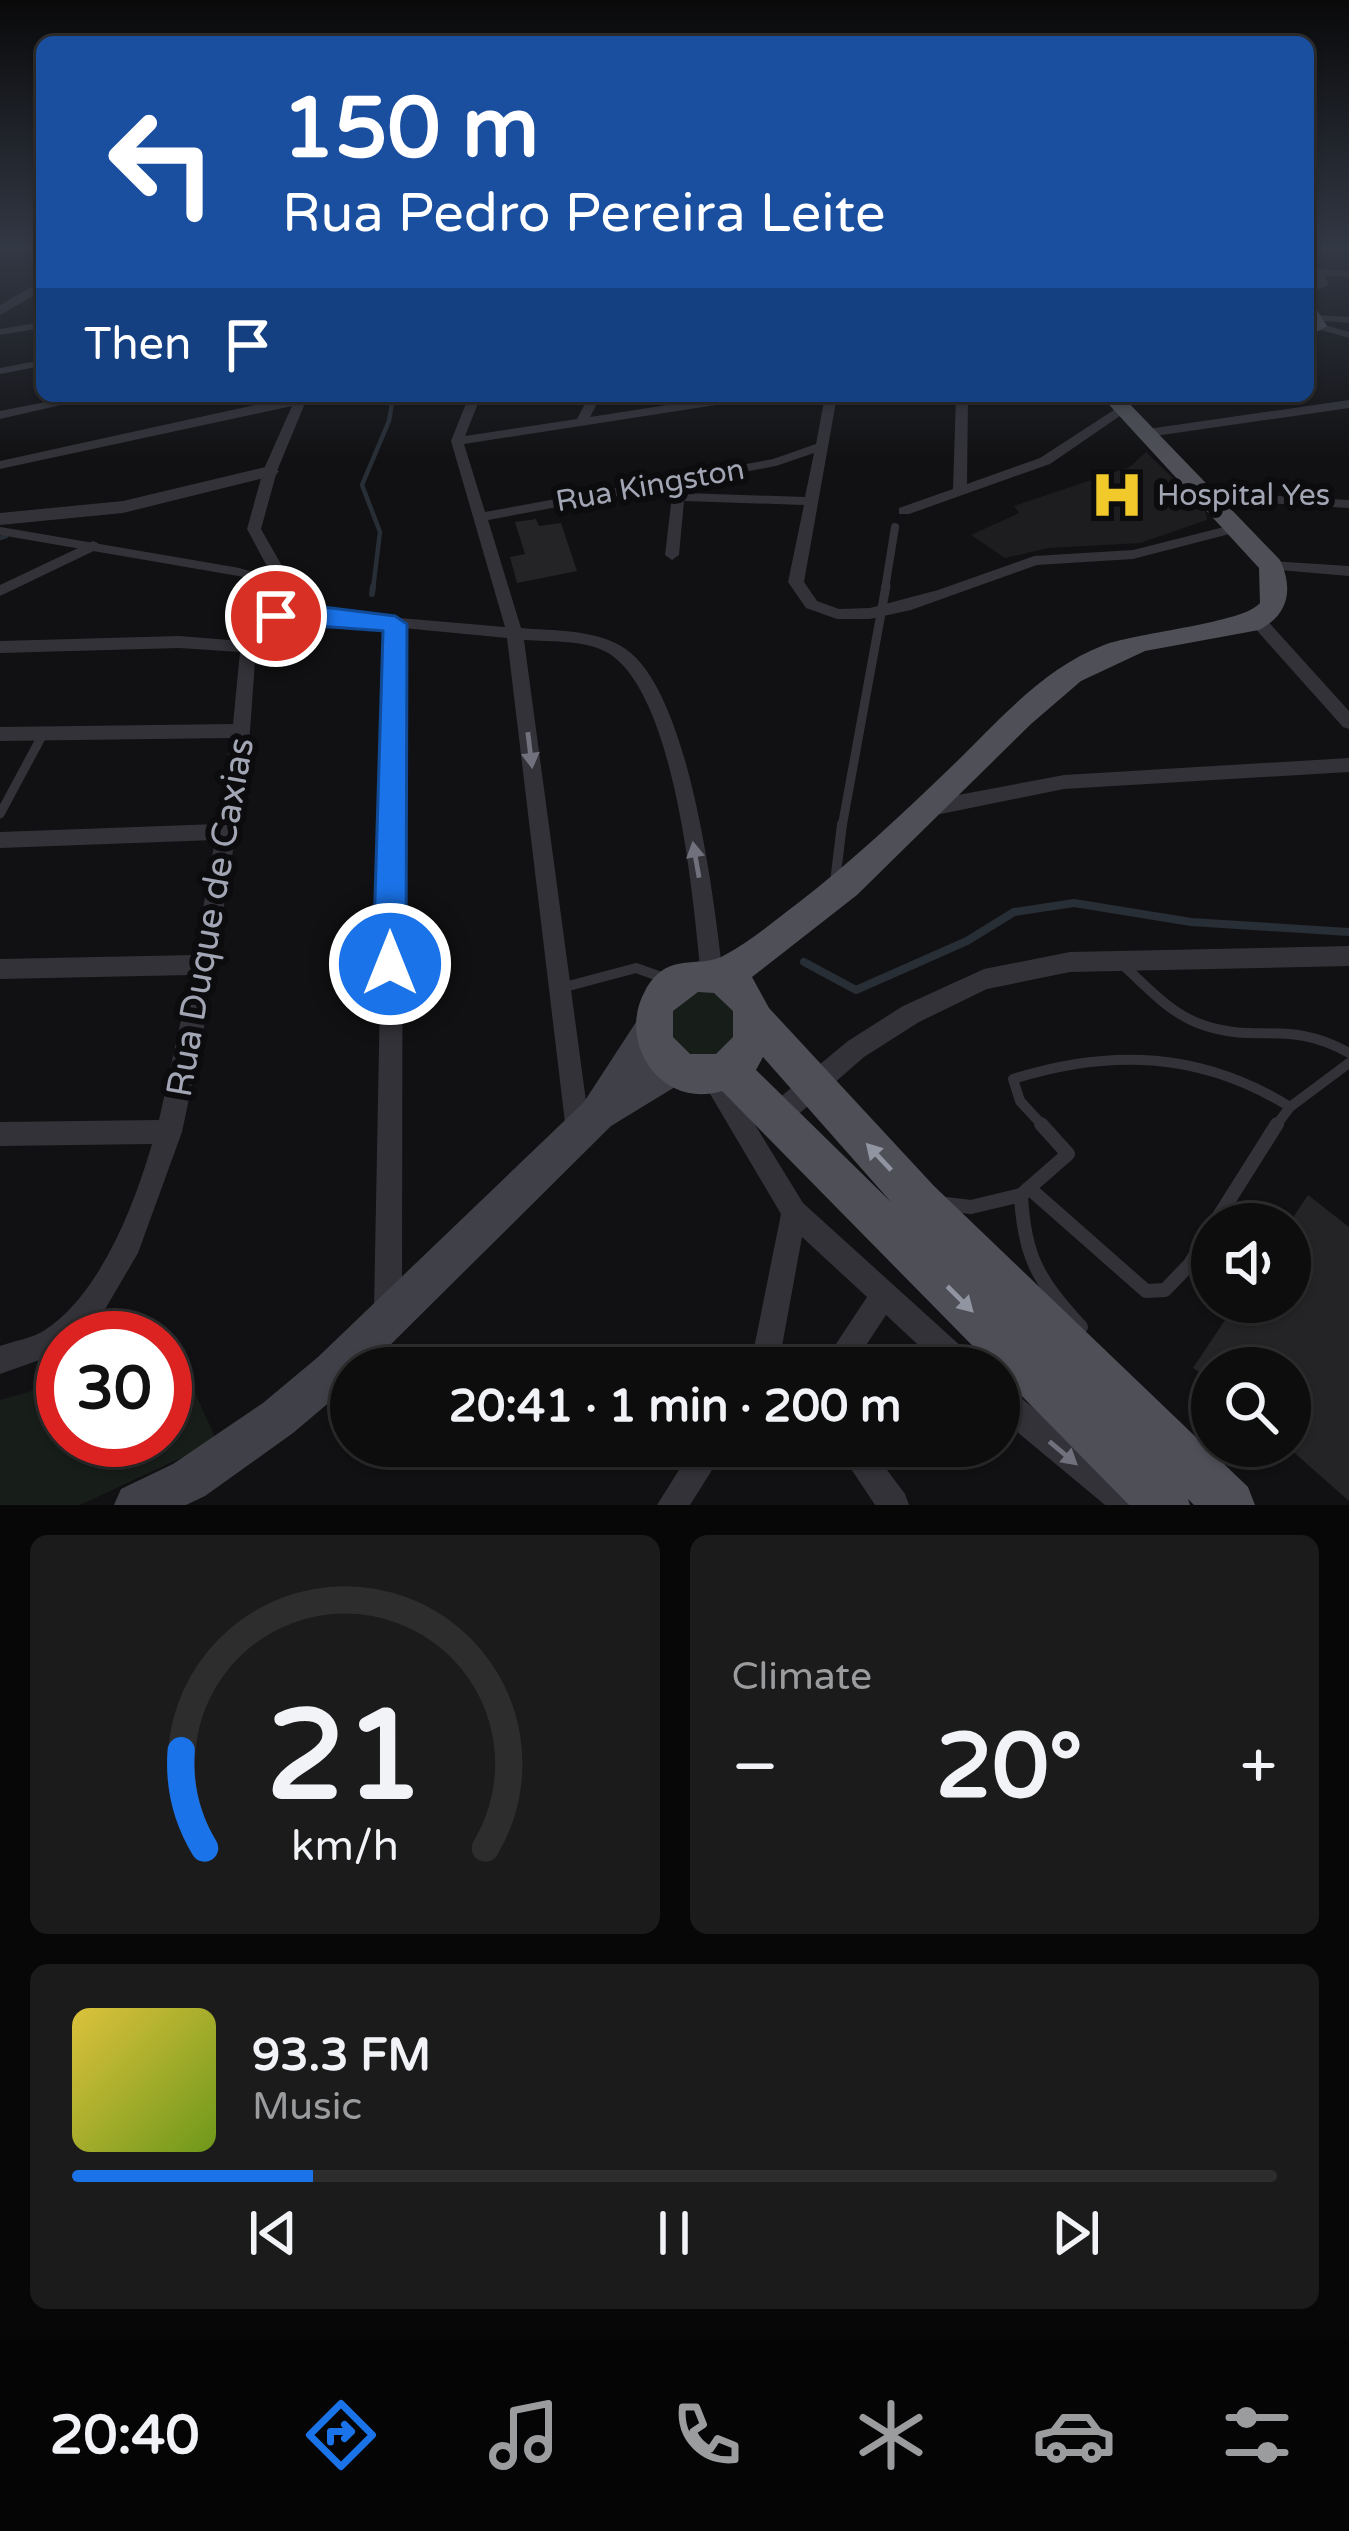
<!DOCTYPE html>
<html lang="en">
<head>
<meta charset="utf-8">
<style>
	body { margin:0; font-family:"Varela Round",sans-serif; background:#1b1b1c; color:#f1f3f6; height:100vh; display:flex; flex-direction:column; font-size:45px; white-space:nowrap }
	* { box-sizing:border-box; margin:0 }
	p { font-size:39px; color:#9a9c9e }
	.icon { flex:none; width:66px; height:66px; fill:none; stroke:currentColor; stroke-width:2; stroke-linecap:round; stroke-linejoin:round }
	.map { position:relative; height:1505px; overflow:hidden }
	.drawer { display:flex; flex-direction:column; gap:30px; padding:30px; background:#070708; flex:1 }
	.drawer>* { flex:none }
	.banner { position:absolute; left:36px; top:36px; width:1278px; height:366px; border-radius:18px; box-shadow:0 3px 9px #0004,0 0 0 3px #2d2d2e; background:#1a4fa0; color:#fff; overflow:hidden }
	.controls { position:absolute; left:1191px; top:1203px; display:grid; gap:24px }
	.controls a { display:grid; place-items:center; width:120px; height:120px; border-radius:50%; background:#0d0d0e; box-shadow:0 3px 9px #0004,0 0 0 3px #2d2d2e; font-size:60px }
	.speed { position:absolute; left:36px; top:1311px; display:flex; gap:24px; font-size:60px; font-weight:700; text-align:center }
	.speed>* { display:grid; place-content:center; width:156px; height:156px; border-radius:50%; background:#0d0d0e; box-shadow:0 3px 9px #0004,0 0 0 3px #2d2d2e; line-height:1 }
	.speed .limit { border:18px solid #d22; background:#fff; color:#111 }
	.pin { position:absolute; display:grid; place-items:center; width:102px; height:102px; color:#fff; margin:-51px; border:6px solid #fff; border-radius:50%; box-shadow:0 3px 12px #0007 }
	.me { position:absolute; width:132px; margin:-66px; rotate:0deg; stroke-linejoin:round; filter:drop-shadow(0 0 9px #0008) }
	.turn { display:flex; align-items:center; gap:42px; height:252px; padding:0 48px; font-size:54px }
	.turn .icon { width:156px; height:156px; stroke-width:2.5 }
	.turn b { display:block; font-size:84px; line-height:102px }
	.then { display:flex; align-items:center; height:114px; padding:0 48px; background:#0003; gap:24px; font-size:45px }
	.big { font-size:90px; font-weight:700; line-height:1.1 }
	.drawer .card { flex:1; display:flex; flex-direction:column; justify-content:center; gap:18px; min-width:0; padding:0 42px; border-radius:18px; background:#1b1b1c }
	.drawer .dial { align-items:center; gap:0 }
	.dial svg { height:312px; overflow:visible; fill:none; stroke:#2d2d2e; stroke-width:7; stroke-linecap:round; text-anchor:middle }
	.dial text { fill:#f1f3f6; stroke:none }
	.song { display:flex; align-items:center; gap:36px }
	.cover { width:144px; height:144px; border-radius:18px; background:linear-gradient(135deg,hsl(50 70% 55%),hsl(80 70% 35%)) }
	.played { height:12px; border-radius:6px; background:linear-gradient(90deg,#1a73e8 20%,#2d2d2e 20%) }
	.keys { display:flex; justify-content:space-around; direction:ltr }
	.heat { display:flex; justify-content:space-between; align-items:center; font-size:66px; direction:ltr }
	.drawer .tiles { flex:1; display:grid; gap:30px; grid-template-columns:1fr 1fr }
	.card:last-child { grid-column:span 2 }
	.trip { position:absolute; left:330px; top:1347px; width:690px; height:120px; border-radius:60px; background:#0d0d0e; box-shadow:0 3px 9px #0004,0 0 0 3px #2d2d2e; font-weight:700; line-height:120px; text-align:center }
	.tabs { display:flex; height:192px; justify-content:space-around; align-items:center; background:#050506; color:#9a9c9e }
	.tabs .icon { width:84px; height:84px }
	.tabs .selected { color:#1a73e8 }
	.tabs b { font-size:54px; color:#f1f3f6 }
	.map>svg:first-child { display:block }
	.built { fill:#1d1d20 }
	.green { fill:#171d19 }
	.lines { fill:none; stroke-linecap:round; stroke-linejoin:round }
	.stream-far2 { stroke:#282e36; stroke-width:4.5 }
	.stream-far1 { stroke:#282e36; stroke-width:6 }
	.stream { stroke:#282e36; stroke-width:8 }
	.building { fill:#242427 }
	.service-far3 { stroke:#323238; stroke-width:8 }
	.service-far2 { stroke:#323238; stroke-width:9 }
	.service-far1 { stroke:#323238; stroke-width:10 }
	.service { stroke:#323238; stroke-width:14 }
	.minor { fill:#323238; fill-rule:evenodd }
	.tertiary { fill:#323238; fill-rule:evenodd }
	.secondary { fill:#404148; fill-rule:evenodd }
	.primary { fill:#4e4f57; fill-rule:evenodd }
	.oneway { fill:#70717c }
	.oneway2 { fill:#9194a1 }
	.route { fill:#1a73e8; stroke:#114b97; stroke-width:3 }
	.labels { text-anchor:middle; stroke-width:12; stroke-linejoin:round; paint-order:stroke }
	.far-street-label { font-size:30px; fill:#a2a5b3; stroke:#0c0c0e }
	.far-poi-label { font-size:30px; fill:#a2a5b3; stroke:#0c0c0e; text-anchor:start }
	.street-label { font-size:36px; fill:#a2a5b3; stroke:#0c0c0e }
</style>
</head>
<body>
<div class="map">
<svg width="1349" height="1505" viewBox="0 0 1349 1505">
	<rect width="100%" height="100%" fill="#111113"/>
	<!-- built -->
	<polygon class="built" points="1146,452 1205,509 1207,520 1140,543 1049,548 1005,558 971,535 1019,513 1014,506 1130,467"/>
	<!-- green -->
	<g class="green">
		<polygon points="695,991 717,992 735,1006 732,1051 695,1061 674,1046 669,1012"/>
		<polygon points="165,1353 188,1378 217,1441 80,1505 0,1505 0,1400 63,1382 63,1440 165,1440"/>
	</g>
	<g class="lines">
		<!-- stream-far2 -->
		<g class="stream-far2">
			<polyline points="0,538 6,536"/>
			<polyline points="373,589 380,532 362,485 389,421 393,397"/>
		</g>
		<!-- stream-far1 -->
		<polyline class="stream-far1" points="372,594 373,586"/>
		<!-- stream -->
		<polyline class="stream" points="804,962 856,990 967,941 1014,912 1074,903 1191,922 1349,932"/>
	</g>
	<!-- building -->
	<g class="building">
		<polygon points="536,519 539,526 561,523 577,571 517,583 510,557 525,554 515,522"/>
		<polygon points="1308,1195 1349,1227 1349,1501 1290,1449 1290,1368 1212,1368 1212,1381 1193,1368 1237,1302 1290,1302 1290,1222"/>
	</g>
	<g class="lines">
		<!-- service-far3 -->
		<g class="service-far3">
			<polyline points="0,531 239,572 298,589"/>
			<polyline points="885,589 895,527"/>
		</g>
		<!-- service-far2 -->
		<g class="service-far2">
			<polyline points="288,586 317,596 323,615"/>
			<polyline points="0,814 43,734"/>
			<polyline points="842,827 886,586"/>
		</g>
		<!-- service-far1 -->
		<g class="service-far1">
			<polyline points="835,882 842,824"/>
			<path d="M 1121,963 C 1146,986 1170,1014 1203,1025 C 1258,1044 1289,1019 1349,1053"/>
			<polyline points="561,988 636,968 664,978"/>
			<path d="M 1044,1127 L 1020,1101 L 1013,1079 C 1111,1048 1202,1052 1290,1107"/>
			<polyline points="1275,1127 1290,1107 1349,1063"/>
		</g>
		<!-- service -->
		<g class="service">
			<polyline points="1029,1188 1146,1291 1165,1290 1190,1264 1212,1228"/>
			<polyline points="1021,1195 1068,1154 1041,1124"/>
			<path d="M 946,1204 L 971,1207 L 1021,1195 C 1024,1258 1039,1281 1081,1327"/>
			<polyline points="1214,1224 1277,1124"/>
		</g>
		<!-- minor -->
		<g class="minor">
			<polygon points="1308,248 1320,248 1308,255"/>
			<polygon points="1316,269 1349,271 1349,277 1312,274 1311,272"/>
			<polygon points="1317,315 1349,317 1349,323 1313,320 1313,316"/>
			<polygon points="42,322 42,328 0,335 0,329"/>
			<polygon points="1318,323 1349,332 1349,338 1314,328 1313,326"/>
			<polygon points="42,360 42,366 0,374 0,368"/>
			<polygon points="76,396 100,396 0,419 0,411"/>
			<polygon points="296,396 308,396 277,471 261,529 294,587 286,592 278,587 247,529 263,471 292,406 0,469 0,461"/>
			<path d="M 469,396 L 481,396 L 465,436 L 577,419 L 589,396 L 601,396 L 590,417 L 725,396 L 754,396 L 748,400 L 464,444 L 485,512 L 773,459 L 816,444 L 825,396 L 837,396 L 804,582 L 817,601 L 839,609 L 870,608 L 938,590 L 1034,556 L 1133,550 L 1236,524 L 1243,528 L 1241,531 L 1133,559 L 1037,565 L 911,610 L 870,619 L 837,619 L 806,608 L 788,582 L 804,505 L 684,501 L 679,555 L 672,560 L 665,555 L 673,487 L 683,487 L 685,493 L 805,497 L 814,453 L 776,466 L 488,520 L 521,628 C 553,631 592,629 621,646 C 690,685 714,901 723,976 L 720,983 L 712,986 L 704,983 L 701,976 C 693,898 677,707 614,657 C 592,639 551,642 524,640 L 590,1131 L 587,1140 L 578,1143 L 569,1140 L 566,1131 L 507,638 L 403,628 L 402,1309 L 398,1319 L 388,1323 L 378,1319 L 374,1309 L 387,627 C 352,624 269,602 256,647 L 250,731 L 236,832 L 204,1027 L 182,1132 L 138,1253 L 104,1311 L 77,1338 L 63,1338 L 62,1352 L 0,1374 L 0,1346 C 14,1341 33,1338 45,1330 C 100,1294 134,1206 152,1144 L 0,1146 L 0,1122 L 159,1120 L 191,975 L 0,979 L 0,959 L 195,955 L 215,840 L 0,848 L 0,832 L 217,824 L 231,738 L 0,741 L 0,727 L 233,724 L 240,652 L 179,648 L 0,653 L 0,641 L 179,636 L 242,641 L 255,620 L 271,614 L 294,609 L 505,627 L 451,441 Z"/>
			<polygon points="956,396 968,396 967,484 1040,458 1120,406 1130,409 1050,464 909,514 899,514 899,508 953,489"/>
			<polygon points="1349,400 1349,408 1148,437 1142,433 1148,429"/>
			<polygon points="1208,492 1349,500 1349,508 1203,499 1201,496"/>
			<polygon points="93,541 98,543 98,549 0,596 0,585"/>
			<polygon points="1271,561 1349,566 1349,576 1266,569 1266,563"/>
			<polygon points="1258,616 1264,617 1349,711 1349,729 1343,727 1252,625 1250,621 1252,617"/>
			<polygon points="1349,758 1349,772 1064,789 926,817 919,814 917,809 919,804 926,801 1064,775"/>
			<polygon points="1349,946 1349,966 1070,972 987,989 919,1022 864,1057 785,1126 776,1129 767,1126 764,1117 767,1108 848,1041 903,1006 984,969 1070,952"/>
			<polygon points="711,1062 719,1066 803,1203 974,1358 978,1368 943,1368 886,1315 851,1368 820,1368 867,1297 802,1237 778,1368 750,1368 781,1214 703,1082 699,1074 703,1066"/>
			<polygon points="999,1384 1009,1388 1140,1494 1144,1505 1105,1505 999,1417"/>
			<polygon points="694,1446 727,1446 690,1505 657,1505"/>
			<polygon points="836,1446 869,1446 905,1494 909,1505 875,1505"/>
		</g>
		<!-- tertiary -->
		<g class="tertiary">
			<polygon points="1308,265 1326,276 1328,285 1308,294 1308,285 1314,280 1308,275"/>
			<polygon points="42,281 42,291 0,315 0,305"/>
			<polygon points="270,466 279,471 276,475 123,513 0,525 0,513 123,501"/>
		</g>
		<!-- secondary -->
		<polygon class="secondary" points="652,1012 664,1016 669,1028 649,1063 676,1050 688,1055 693,1067 688,1079 611,1126 367,1368 351,1368 351,1384 293,1433 205,1496 186,1505 114,1505 121,1489 173,1464 263,1403 318,1357 584,1102 640,1016"/>
		<!-- primary -->
		<g class="primary">
			<polygon points="1308,304 1314,305 1327,326 1308,337"/>
			<path d="M 1101,396 L 1122,396 L 1280,560 C 1294,590 1288,615 1259,630 L 1145,651 L 1081,681 L 1031,724 L 857,895 L 752,977 L 769,1008 L 934,1186 L 1248,1487 L 1255,1505 L 1194,1505 L 1188,1499 L 1190,1505 L 1129,1505 L 722,1091 C 662,1110 616,1043 645,991 C 667,950 699,969 723,956 C 750,942 774,921 798,903 C 851,862 900,816 948,770 C 996,724 1041,669 1104,645 C 1139,632 1244,623 1260,603 L 1259,568 ZM 698,992 L 714,993 L 733,1011 L 733,1037 L 716,1054 L 690,1054 L 673,1037 L 673,1011 ZM 763,1057 L 891,1202 L 756,1070 Z"/>
		</g>
	</g>
	<!-- one-way arrows -->
	<defs><path id="oneway-solid" d="M-6-.8H1V-3.2L6.5 0L1 3.2V.8H-6Z" transform="scale(3)"/></defs>
	<g class="oneway">
		<use href="#oneway-solid" transform="translate(530 750) rotate(83)"/>
		<use href="#oneway-solid" transform="translate(696 860) rotate(-100)"/>
		<use href="#oneway-solid" transform="translate(1063 1453) rotate(40)"/>
	</g>
	<g class="oneway2">
		<use href="#oneway-solid" transform="translate(879 1157) rotate(-133)"/>
		<use href="#oneway-solid" transform="translate(960 1299) rotate(45)"/>
	</g>
	<!-- sky -->
	<linearGradient id="sky" x2="0" y2="1"><stop stop-color="#09090a"/><stop offset="0.54" stop-color="#323844"/><stop offset="1" stop-color="#323844" stop-opacity="0"/></linearGradient>
	<rect width="1349" height="459" fill="url(#sky)"/>
	<!-- route -->
	<path class="route" d="M 323,607 L 395,616 L 407,624 L 406,964 L 401,975 L 390,979 L 378,975 L 373,964 L 383,631 C 361,628 274,626 264,616 L 276,609 Z"/>
	<!-- icons -->
	<defs>
		<g id="hospital-bare" transform="scale(4.14)"><path d="M-5-5h3v3.5h4V-5h3V5h-3V1.5h-4V5h-3Z" fill="#f1c92b" stroke="#0c0c0e" stroke-width="2.5" paint-order="stroke"/></g>
	</defs>
	<g fill-rule="evenodd">
		<use href="#hospital-bare" x="1117" y="495"/>
	</g>
	<g class="labels">
		<!-- far-street labels -->
		<g class="far-street-label">
			<text transform="translate(650 485) rotate(-10)" y="10">Rua Kingston</text>
		</g>
		<!-- far-poi labels -->
		<g class="far-poi-label">
			<text x="1157" y="505">Hospital Yes</text>
		</g>
		<!-- street labels -->
		<g class="street-label">
			<text transform="translate(209 917) rotate(-80)" y="13">Rua Duque de Caxias</text>
		</g>
	</g>
</svg>
<div class="controls">
<a><svg class="icon" aria-label="sound" viewBox="0 0 24 24"><path d="M4 9h4l5-4v14l-5-4H4zM17 9q2 3 0 6"/></svg></a>
<a><svg class="icon" aria-label="search" viewBox="0 0 24 24"><circle cx="10" cy="10" r="6"/><path d="M15 15l6 6"/></svg></a>
</div>
<div class="speed"><div class="limit">30</div></div>
<div class="pin" style="left:276px;top:616px;background:#d93025"><svg class="icon" aria-label="arrive" viewBox="0 0 24 24"><path d="M6 21V4h12l-3 4 3 4H6"/></svg></div>
<svg class="me" style="left:390px;top:964px" viewBox="-20 -20 40 40"><circle r="17" fill="#1a73e8" stroke="#fff" stroke-width="3"/><path d="M0-11L8 9 0 5-8 9z" fill="#fff"/></svg>
<div class="trip">20:41 · 1 min · 200 m</div>
<div class="banner">
<div class="turn"><svg class="icon" aria-label="left" viewBox="0 0 24 24"><path d="M17 20v-9H6M10 6l-5 5 5 5"/></svg><div><b>150 m</b>Rua Pedro Pereira Leite</div></div>
<div class="then">Then<svg class="icon" aria-label="arrive" viewBox="0 0 24 24"><path d="M6 21V4h12l-3 4 3 4H6"/></svg></div>
</div>
</div>
<section class="drawer">
<div class="tiles">
<div class="card dial"><svg viewBox="0 0 100 80">
<path d="M14 69A42 42 0 1 1 86 69"/>
<path d="M14 69A42 42 0 0 1 8 44" stroke="#1a73e8"/>
<text x="50" y="56" font-size="32" font-weight="700">21</text>
<text x="50" y="72" font-size="11">km/h</text>
</svg></div>
<div class="card"><p>Climate</p>
<div class="heat"><a>−</a><b class="big">20°</b><a>+</a></div>
</div>
<div class="card">
<div class="song"><i class="cover"></i><div><b>93.3 FM</b><p>Music</p></div></div>
<div class="played"></div>
<div class="keys"><svg class="icon" aria-label="previous" viewBox="0 0 24 24"><path d="M18 5L8 12l10 7zM5 5v14"/></svg><svg class="icon" aria-label="pause" viewBox="0 0 24 24"><path d="M8 5v14M16 5v14"/></svg><svg class="icon" aria-label="next" viewBox="0 0 24 24"><path d="M6 5l10 7-10 7zM19 5v14"/></svg></div>
</div>
</div>
</section>
<nav class="tabs">
<b>20:40</b>
<svg class="icon selected" aria-label="directions" viewBox="0 0 24 24"><path d="M12 3l9 9-9 9-9-9zM9 14v-3h6M13 9l2 2-2 2"/></svg>
<svg class="icon" aria-label="music" viewBox="0 0 24 24"><path d="M9 18V5l10-2v13"/><circle cx="6" cy="18" r="3"/><circle cx="16" cy="16" r="3"/></svg>
<svg class="icon" aria-label="phone" viewBox="0 0 24 24"><path d="M5 4h4l2 5-3 2q2 4 5 5l2-3 5 2v4C11 20 4 13 5 4z"/></svg>
<svg class="icon" aria-label="climate" viewBox="0 0 24 24"><path d="M12 3v18M4 7l16 10M4 17L20 7"/></svg>
<svg class="icon" aria-label="car" viewBox="0 0 24 24"><path d="M5 17H2v-5l4-1 3-4h7l3 4 3 1v5h-3M9 17h6M6 11h13"/><circle cx="7" cy="17" r="2"/><circle cx="17" cy="17" r="2"/></svg>
<svg class="icon" aria-label="filters" viewBox="0 0 24 24"><path d="M4 7h16M4 17h16"/><circle cx="9" cy="7" r="2"/><circle cx="15" cy="17" r="2"/></svg>
</nav>
</body>
</html>
